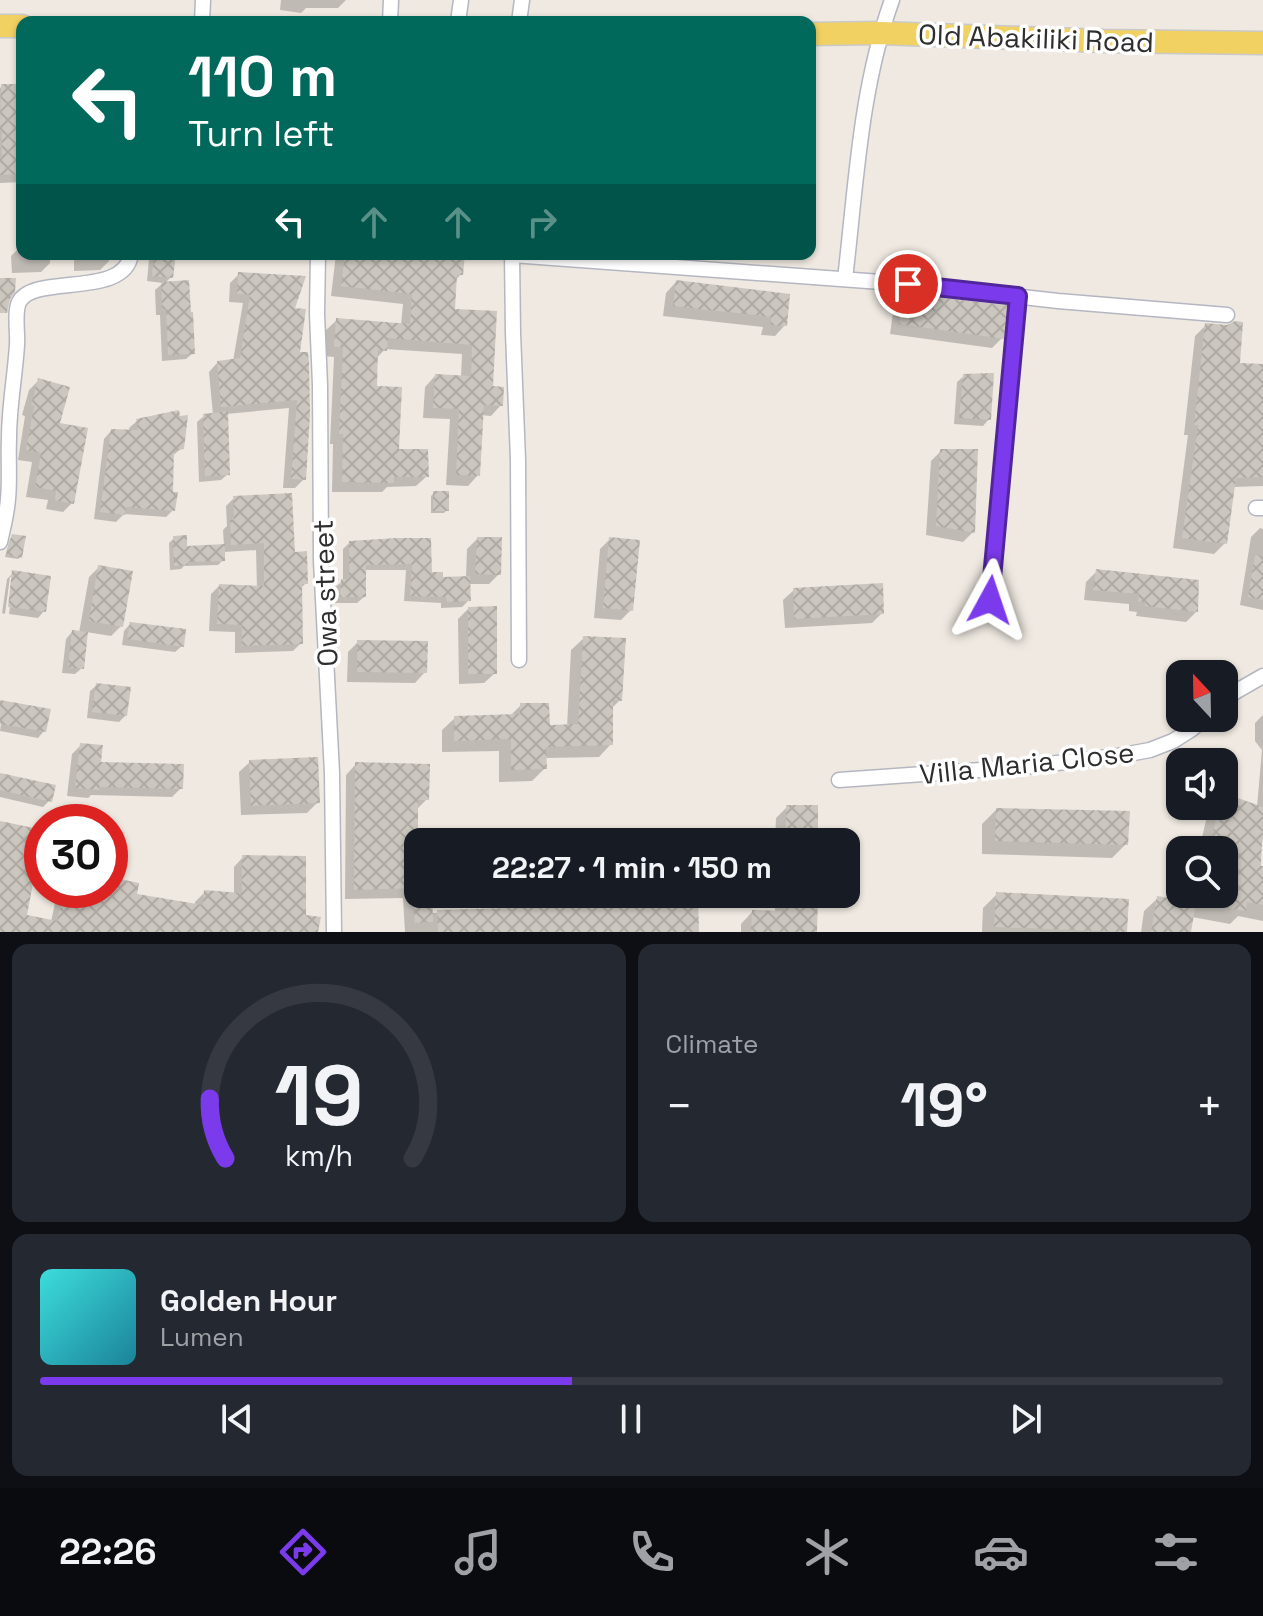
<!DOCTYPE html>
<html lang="en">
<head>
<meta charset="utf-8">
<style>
	body { margin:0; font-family:"Space Grotesk",sans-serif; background:#242831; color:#f1f3f6; height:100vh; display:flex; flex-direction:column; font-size:30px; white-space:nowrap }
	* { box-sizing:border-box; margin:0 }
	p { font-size:26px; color:#9ea1a6 }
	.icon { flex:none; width:44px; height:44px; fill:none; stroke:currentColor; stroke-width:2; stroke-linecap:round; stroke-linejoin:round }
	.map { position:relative; height:932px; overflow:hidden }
	.details { display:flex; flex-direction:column; gap:12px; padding:12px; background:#0d0f14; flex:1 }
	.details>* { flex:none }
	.guide { position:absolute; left:16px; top:16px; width:800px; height:244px; border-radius:16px; box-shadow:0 2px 6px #0004; background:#00695c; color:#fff; overflow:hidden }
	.needle { width:52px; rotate:338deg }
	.tools { position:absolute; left:1166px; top:660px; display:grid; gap:16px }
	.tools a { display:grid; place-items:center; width:72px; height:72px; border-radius:16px; background:#171b24; box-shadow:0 2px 6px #0004; font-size:40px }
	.speed { position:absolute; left:24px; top:804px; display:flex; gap:16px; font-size:40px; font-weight:700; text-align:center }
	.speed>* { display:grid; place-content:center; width:104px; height:104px; border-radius:50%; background:#171b24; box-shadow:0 2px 6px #0004; line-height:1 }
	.speed .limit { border:12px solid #d22; background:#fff; color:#111 }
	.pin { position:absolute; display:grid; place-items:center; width:68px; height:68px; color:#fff; margin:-34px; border:4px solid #fff; border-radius:50%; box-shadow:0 2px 8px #0007 }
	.me { position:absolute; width:88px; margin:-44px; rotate:5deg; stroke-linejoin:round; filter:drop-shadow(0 0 6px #0008) }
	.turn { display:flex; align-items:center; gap:28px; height:168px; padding:0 40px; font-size:36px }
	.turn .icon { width:104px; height:104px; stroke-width:2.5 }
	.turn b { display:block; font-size:56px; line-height:68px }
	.lanes { display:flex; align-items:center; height:76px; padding:0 40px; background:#0003; justify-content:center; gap:40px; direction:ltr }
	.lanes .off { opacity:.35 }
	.big { font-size:60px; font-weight:800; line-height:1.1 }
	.details .card { flex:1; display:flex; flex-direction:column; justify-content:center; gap:12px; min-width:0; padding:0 28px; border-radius:16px; background:#242831 }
	.details .dial { align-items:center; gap:0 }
	.dial svg { height:208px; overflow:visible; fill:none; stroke:#363941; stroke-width:7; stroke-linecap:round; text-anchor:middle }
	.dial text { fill:#f1f3f6; stroke:none }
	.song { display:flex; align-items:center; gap:24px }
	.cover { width:96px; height:96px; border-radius:12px; background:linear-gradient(135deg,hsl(180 70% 55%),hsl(190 70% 35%)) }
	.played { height:8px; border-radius:4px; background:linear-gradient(90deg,#7c3aed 45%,#363941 45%) }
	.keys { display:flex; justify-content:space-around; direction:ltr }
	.heat { display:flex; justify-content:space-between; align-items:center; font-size:44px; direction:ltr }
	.details .tiles { flex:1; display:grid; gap:12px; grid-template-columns:1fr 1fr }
	.card:last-child { grid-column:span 2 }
	.trip { position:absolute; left:404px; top:828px; width:456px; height:80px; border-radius:16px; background:#171b24; box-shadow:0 2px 6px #0004; font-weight:800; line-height:80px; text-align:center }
	.dock { display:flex; height:128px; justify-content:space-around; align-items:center; background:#090b0e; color:#9ea1a6 }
	.dock .icon { width:56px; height:56px }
	.dock .current { color:#7c3aed }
	.dock b { font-size:36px; color:#f1f3f6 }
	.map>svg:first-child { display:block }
	.shadow { fill:#0003 }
	.building { fill:url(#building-cross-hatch) }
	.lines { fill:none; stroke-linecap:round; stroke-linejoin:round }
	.street-casing { stroke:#b4b7c1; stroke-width:17 }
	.primary-casing { stroke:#c9c9c9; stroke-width:25 }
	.street { stroke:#fff; stroke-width:14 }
	.primary { stroke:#f2d163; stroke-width:22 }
	.route-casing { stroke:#51269a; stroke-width:20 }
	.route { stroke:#7c3aed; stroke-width:14 }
	.labels { text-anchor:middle; stroke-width:7; stroke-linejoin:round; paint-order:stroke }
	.street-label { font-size:28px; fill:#2e2e2e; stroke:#fff }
</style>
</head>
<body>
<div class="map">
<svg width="1263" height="932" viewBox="0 0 1263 932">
	<defs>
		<pattern id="building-cross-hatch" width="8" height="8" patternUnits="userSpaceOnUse" patternTransform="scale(2)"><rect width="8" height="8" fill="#cbc7bf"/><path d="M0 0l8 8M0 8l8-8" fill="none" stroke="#afaba4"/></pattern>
	</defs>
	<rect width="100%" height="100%" fill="#efe9e1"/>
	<!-- shadow -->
	<g class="shadow">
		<polygon points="281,0 346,0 338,8 306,8 301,13 280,10"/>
		<polygon points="2,86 22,86 22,182 0,183 0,88"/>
		<polygon points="20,247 22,247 22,254 109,254 109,261 100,270 74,271 74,255 50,256 50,263 41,272 12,273 11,256"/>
		<polygon points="138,254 185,254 174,255 171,277 165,283 189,314 193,353 186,359 162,361 160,315 156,315 155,290 163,283 147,281 149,259 138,260"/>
		<polygon points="336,254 463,254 461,274 455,281 452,311 495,313 491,388 501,405 491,416 481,415 478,475 468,486 446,485 450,419 423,418 425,387 435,376 461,377 462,354 385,349 375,360 374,388 397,451 427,476 416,486 387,487 382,492 332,492 333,444 330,444 334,357 324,356 326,330 337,320 401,325 403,304 331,296"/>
		<polygon points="239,274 292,309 297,355 304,479 295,488 283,488 289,408 226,414 228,474 221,480 199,482 197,422 204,416 213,415 209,372 217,363 233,361 243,303 229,302 230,283"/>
		<polygon points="676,282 788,296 785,325 775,336 761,335 763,327 663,316 666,293"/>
		<polygon points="904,296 1002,338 992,348 890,334 894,306"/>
		<polygon points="1206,325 1238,365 1263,366 1263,486 1233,487 1225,543 1214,554 1173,548 1188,435 1184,435 1195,336"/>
		<polygon points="964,376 989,419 983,426 954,424 957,382"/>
		<polygon points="39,380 57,425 72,503 63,512 46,509 48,500 26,497 32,462 18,460 25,416 22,415 29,390"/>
		<polygon points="137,421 182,448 172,456 173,510 166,517 124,514 116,522 94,519 104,439 111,431 130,431 129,428"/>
		<polygon points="941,451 973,532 963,542 926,535 931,461"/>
		<polygon points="434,493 447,510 444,513 431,513 431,496"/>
		<polygon points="234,498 293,554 306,583 300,589 301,643 293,651 235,653 235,632 209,631 211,594 219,586 257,588 256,550 223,552 223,560 218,565 184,566 181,569 170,570 169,543 174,538 186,548 224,546 223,530 227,526 226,506"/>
		<polygon points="1260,528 1263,529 1263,610 1240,605 1251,537"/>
		<polygon points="13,536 20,557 18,559 5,557 10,539"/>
		<polygon points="477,539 499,574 489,584 468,584 469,600 462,607 441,608 441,603 404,601 406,570 364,570 364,597 357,603 334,603 335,587 343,581 343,549 349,543 429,540 430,574 441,579 466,578 467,549"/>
		<polygon points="610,539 631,610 621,620 594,618 600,549"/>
		<polygon points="99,567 121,626 111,636 86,632 82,668 75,674 62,673 66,639 72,632 79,633 89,577"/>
		<polygon points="1096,572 1196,612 1186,622 1136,616 1137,612 1129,611 1129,604 1084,600 1086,582"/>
		<polygon points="13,573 44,611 38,618 9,614 14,577 10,577 5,614 2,613 7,579"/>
		<polygon points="794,590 882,613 872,623 785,628 783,600"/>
		<polygon points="469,608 495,673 484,683 459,684 458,619"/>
		<polygon points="130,624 182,646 175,652 122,645 124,631"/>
		<polygon points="584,638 620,700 611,709 611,744 599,757 545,758 545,768 532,781 499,782 499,751 442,752 442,730 455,718 509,717 521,705 548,727 567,727 571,650"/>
		<polygon points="358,642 425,672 415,683 347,682 348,652"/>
		<polygon points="97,685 126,715 119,722 87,718 90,691"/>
		<polygon points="3,710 44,731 38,738 0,731"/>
		<polygon points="1263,715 1263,836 1259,867 1263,868 1263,921 1238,916 1230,924 1192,917 1189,932 1141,932 1144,911 1158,898 1187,903 1189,894 1224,894 1224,850 1199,850 1209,808 1211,806 1224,806 1224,795 1257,807 1262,750 1255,741 1255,723"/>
		<polygon points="81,745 99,764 181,788 172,797 91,795 88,798 67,796 72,754"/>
		<polygon points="250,762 318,802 307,813 241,815 239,772"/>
		<polygon points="356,764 427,799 416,810 418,894 430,894 431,913 580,908 585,903 697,932 405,932 403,898 345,899 346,775"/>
		<polygon points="0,775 50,800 43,807 0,797"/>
		<polygon points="787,807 816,842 775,842 776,818"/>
		<polygon points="996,810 1126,844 1112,858 982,854 982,824"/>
		<polygon points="0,823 42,832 42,863 35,862 25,917 51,922 56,898 64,890 110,890 110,879 134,896 195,906 195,902 205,892 234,895 234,867 243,857 304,917 316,932 0,932"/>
		<polygon points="775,894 816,894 815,932 741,932 741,924 752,912 775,913"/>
		<polygon points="997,894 1127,901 1125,932 982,932 983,908"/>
	</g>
	<!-- building -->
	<g class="building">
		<polygon points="1,84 22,84 22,174 0,175 0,158 2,158 2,130 0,130"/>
		<polygon points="154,254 176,254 173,278 152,276"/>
		<polygon points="345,254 465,254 463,275 457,275 455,309 497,311 493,386 504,387 503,406 484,405 480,476 456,475 459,409 433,408 435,374 471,376 472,345 388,338 387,351 378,350 377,386 402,387 399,449 428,449 429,477 394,477 394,483 342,482 343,434 339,434 343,347 334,347 336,318 410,324 412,294 341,286"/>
		<polygon points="238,272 306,276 295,308 306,309 300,352 308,352 309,363 310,415 306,480 291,479 297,400 221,407 217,361 240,358 250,295 237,294"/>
		<polygon points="0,278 16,278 15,292 10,299 7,313 0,313"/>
		<polygon points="189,280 191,312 193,312 195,354 168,355 166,309 162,309 161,282"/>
		<polygon points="676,280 790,294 787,326 770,325 772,317 673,306"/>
		<polygon points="904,294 1007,305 1004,339 899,324"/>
		<polygon points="1235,321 1243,322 1240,363 1263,364 1263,477 1236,478 1227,544 1182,538 1198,425 1194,425 1205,323 1227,325"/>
		<polygon points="994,373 991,420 959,418 963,374"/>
		<polygon points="38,378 70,387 60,423 88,428 74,504 55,500 56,491 35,487 41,453 26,450 34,406 31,405"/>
		<polygon points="179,410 180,416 188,415 184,449 174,451 173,492 178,492 175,511 126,507 125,515 100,512 111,429 138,430 136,419"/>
		<polygon points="228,411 230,475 205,476 203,414"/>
		<polygon points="940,449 978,449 975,533 936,526"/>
		<rect x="433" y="491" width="16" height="20"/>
		<polygon points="292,493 295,552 307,551 308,584 302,584 303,644 242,646 242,625 217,624 219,584 264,586 264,543 231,545 230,520 234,520 233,496"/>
		<polygon points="12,534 26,536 22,558 6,555"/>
		<polygon points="187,535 187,546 225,544 225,561 188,562 188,565 174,566 173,536"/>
		<polygon points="477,537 502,537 501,575 475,574"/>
		<polygon points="609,537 640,540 633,611 603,608"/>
		<polygon points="397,538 431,538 432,572 443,572 443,577 470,576 471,601 447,602 446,597 410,596 412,564 366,565 366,597 340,597 341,579 349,579 349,541"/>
		<polygon points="1255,555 1263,556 1263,600 1248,597"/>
		<polygon points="98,565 133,571 123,627 89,621"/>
		<polygon points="1096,569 1199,580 1198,612 1145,606 1146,602 1138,602 1139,594 1093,590"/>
		<polygon points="12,570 51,576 46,612 8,607"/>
		<polygon points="883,583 884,614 794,619 793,588"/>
		<polygon points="497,606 497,674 468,674 468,607"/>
		<polygon points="130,622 186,629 184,647 127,639"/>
		<polygon points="72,630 88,632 84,669 68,667"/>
		<polygon points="583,636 626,638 622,701 613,700 613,745 546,747 547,769 511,770 511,739 454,741 454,716 520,714 520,703 549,703 550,725 578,724"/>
		<polygon points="357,640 428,641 427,673 357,672"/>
		<polygon points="96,683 131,687 127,716 92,712"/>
		<polygon points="0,700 51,709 46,732 0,724"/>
		<polygon points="80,743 103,745 101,762 184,764 183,789 99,787 99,790 75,788"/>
		<polygon points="318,757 320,803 251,806 249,760"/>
		<polygon points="355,762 430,764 429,800 418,800 418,888 354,890"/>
		<polygon points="0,773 56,785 52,802 0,790"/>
		<polygon points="1224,793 1263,807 1261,866 1263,866 1263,905 1247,902 1246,911 1191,902 1192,894 1224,894 1224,850 1209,850 1219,806 1224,806"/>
		<rect x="786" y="805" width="32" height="37"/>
		<polygon points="996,808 1130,811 1128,845 995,841"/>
		<polygon points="0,821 34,828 25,871 35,873 27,915 57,921 65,890 110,892 110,877 139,883 137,894 203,905 204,890 242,893 242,855 306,856 306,915 321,917 318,932 0,932"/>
		<polygon points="996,892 1129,899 1127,932 994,927"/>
		<polygon points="413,894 432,894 433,922 415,923"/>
		<polygon points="786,894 818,894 817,932 751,932 752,910 785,911"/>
		<polygon points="1157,896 1196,902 1191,932 1151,932"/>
		<polygon points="698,898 699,932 438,932 437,910 584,906 584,901"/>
	</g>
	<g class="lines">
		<!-- street casing -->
		<g class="street-casing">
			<g id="street">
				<polyline points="202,22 203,0"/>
				<polyline points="390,22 391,0"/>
				<polyline points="458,22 461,0"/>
				<polyline points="519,22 522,0"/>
				<polyline points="318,254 317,314 320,385 321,561 332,773 334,932"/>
				<polyline points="512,254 513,333 518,460 519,660"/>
				<polyline points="512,255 908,284 1058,301 1227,315"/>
				<path d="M 845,279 C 856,186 860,89 892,0"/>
				<polyline points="1256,508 1263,508"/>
				<path d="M 0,542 C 3,528 7,514 8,499 C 10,479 8,458 9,438 C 9,407 15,376 17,345 C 18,333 14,313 19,302 C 34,273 125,299 131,254"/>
				<polyline points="990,600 1018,296"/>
				<polyline points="1224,702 1235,692 1263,676"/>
				<polyline points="839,780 1023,767 1117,756 1150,750 1173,741 1192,729 1205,718"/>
			</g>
		</g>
		<!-- primary casing -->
		<g class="primary-casing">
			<g id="primary">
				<polyline points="0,26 22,26"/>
				<polyline points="810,34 880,33 1104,41 1263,43"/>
			</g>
		</g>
		<!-- street -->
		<use href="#street" class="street"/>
		<!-- primary -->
		<use href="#primary" class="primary"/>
	</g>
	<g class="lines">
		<!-- route casing -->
		<g class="route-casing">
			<polyline id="route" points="908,284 1018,296 990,600"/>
		</g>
		<!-- route -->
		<use href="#route" class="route"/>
	</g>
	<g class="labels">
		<!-- street labels -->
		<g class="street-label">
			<text transform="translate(1036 38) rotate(2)" y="10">Old Abakiliki Road</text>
			<text transform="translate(325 593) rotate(-92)" y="10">Owa street</text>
			<text transform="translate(1027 763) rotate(-6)" y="10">Villa Maria Close</text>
		</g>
	</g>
</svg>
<div class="tools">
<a><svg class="needle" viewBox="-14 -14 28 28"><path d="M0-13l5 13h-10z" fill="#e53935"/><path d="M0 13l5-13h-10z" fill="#9ea1a6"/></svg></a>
<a><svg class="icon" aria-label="sound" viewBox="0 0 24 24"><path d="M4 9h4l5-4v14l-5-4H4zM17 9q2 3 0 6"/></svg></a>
<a><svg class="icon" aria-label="search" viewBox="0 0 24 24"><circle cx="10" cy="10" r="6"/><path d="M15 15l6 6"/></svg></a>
</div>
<div class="speed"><div class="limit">30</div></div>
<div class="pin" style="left:908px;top:284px;background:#d93025"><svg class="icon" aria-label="arrive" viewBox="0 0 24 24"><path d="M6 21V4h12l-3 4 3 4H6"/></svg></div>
<svg class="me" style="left:990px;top:600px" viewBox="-20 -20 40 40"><path d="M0-17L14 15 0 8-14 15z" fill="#7c3aed" stroke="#fff" stroke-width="4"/></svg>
<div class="trip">22:27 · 1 min · 150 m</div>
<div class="guide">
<div class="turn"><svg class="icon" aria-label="left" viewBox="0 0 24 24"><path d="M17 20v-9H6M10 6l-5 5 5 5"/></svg><div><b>110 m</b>Turn left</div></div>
<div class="lanes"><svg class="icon" aria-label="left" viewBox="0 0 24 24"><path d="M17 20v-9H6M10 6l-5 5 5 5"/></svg><svg class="icon off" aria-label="ahead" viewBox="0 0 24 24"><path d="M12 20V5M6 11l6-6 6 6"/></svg><svg class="icon off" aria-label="ahead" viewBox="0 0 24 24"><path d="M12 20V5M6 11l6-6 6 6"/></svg><svg class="icon off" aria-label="right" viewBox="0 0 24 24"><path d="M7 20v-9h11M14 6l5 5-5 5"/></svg></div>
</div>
</div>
<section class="details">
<div class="tiles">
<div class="card dial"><svg viewBox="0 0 100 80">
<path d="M14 69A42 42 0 1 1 86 69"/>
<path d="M14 69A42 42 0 0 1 8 46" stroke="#7c3aed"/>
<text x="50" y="56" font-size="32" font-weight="700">19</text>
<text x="50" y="72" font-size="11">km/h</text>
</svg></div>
<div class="card"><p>Climate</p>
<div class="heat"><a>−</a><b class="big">19°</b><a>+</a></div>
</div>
<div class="card">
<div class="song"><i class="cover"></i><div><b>Golden Hour</b><p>Lumen</p></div></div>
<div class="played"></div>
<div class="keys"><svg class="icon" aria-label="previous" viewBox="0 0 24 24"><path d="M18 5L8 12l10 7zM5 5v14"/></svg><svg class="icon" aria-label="pause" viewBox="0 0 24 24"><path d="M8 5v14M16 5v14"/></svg><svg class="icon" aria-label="next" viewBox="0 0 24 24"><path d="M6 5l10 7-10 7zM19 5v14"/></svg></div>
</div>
</div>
</section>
<nav class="dock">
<b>22:26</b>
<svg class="icon current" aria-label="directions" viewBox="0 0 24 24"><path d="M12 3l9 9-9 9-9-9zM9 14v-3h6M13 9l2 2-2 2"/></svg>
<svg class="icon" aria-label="music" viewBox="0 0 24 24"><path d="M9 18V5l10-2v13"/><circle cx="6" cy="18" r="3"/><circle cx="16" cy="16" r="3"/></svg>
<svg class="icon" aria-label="phone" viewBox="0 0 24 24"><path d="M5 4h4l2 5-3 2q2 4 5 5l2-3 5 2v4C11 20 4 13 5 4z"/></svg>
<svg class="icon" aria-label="climate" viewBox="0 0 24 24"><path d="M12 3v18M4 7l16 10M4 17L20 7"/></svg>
<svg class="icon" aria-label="car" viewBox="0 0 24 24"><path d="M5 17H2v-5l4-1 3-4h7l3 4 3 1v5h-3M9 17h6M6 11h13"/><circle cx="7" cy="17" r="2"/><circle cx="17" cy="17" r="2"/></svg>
<svg class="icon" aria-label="filters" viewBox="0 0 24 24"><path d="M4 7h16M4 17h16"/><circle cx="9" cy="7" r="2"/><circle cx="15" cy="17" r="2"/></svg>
</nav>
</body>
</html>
